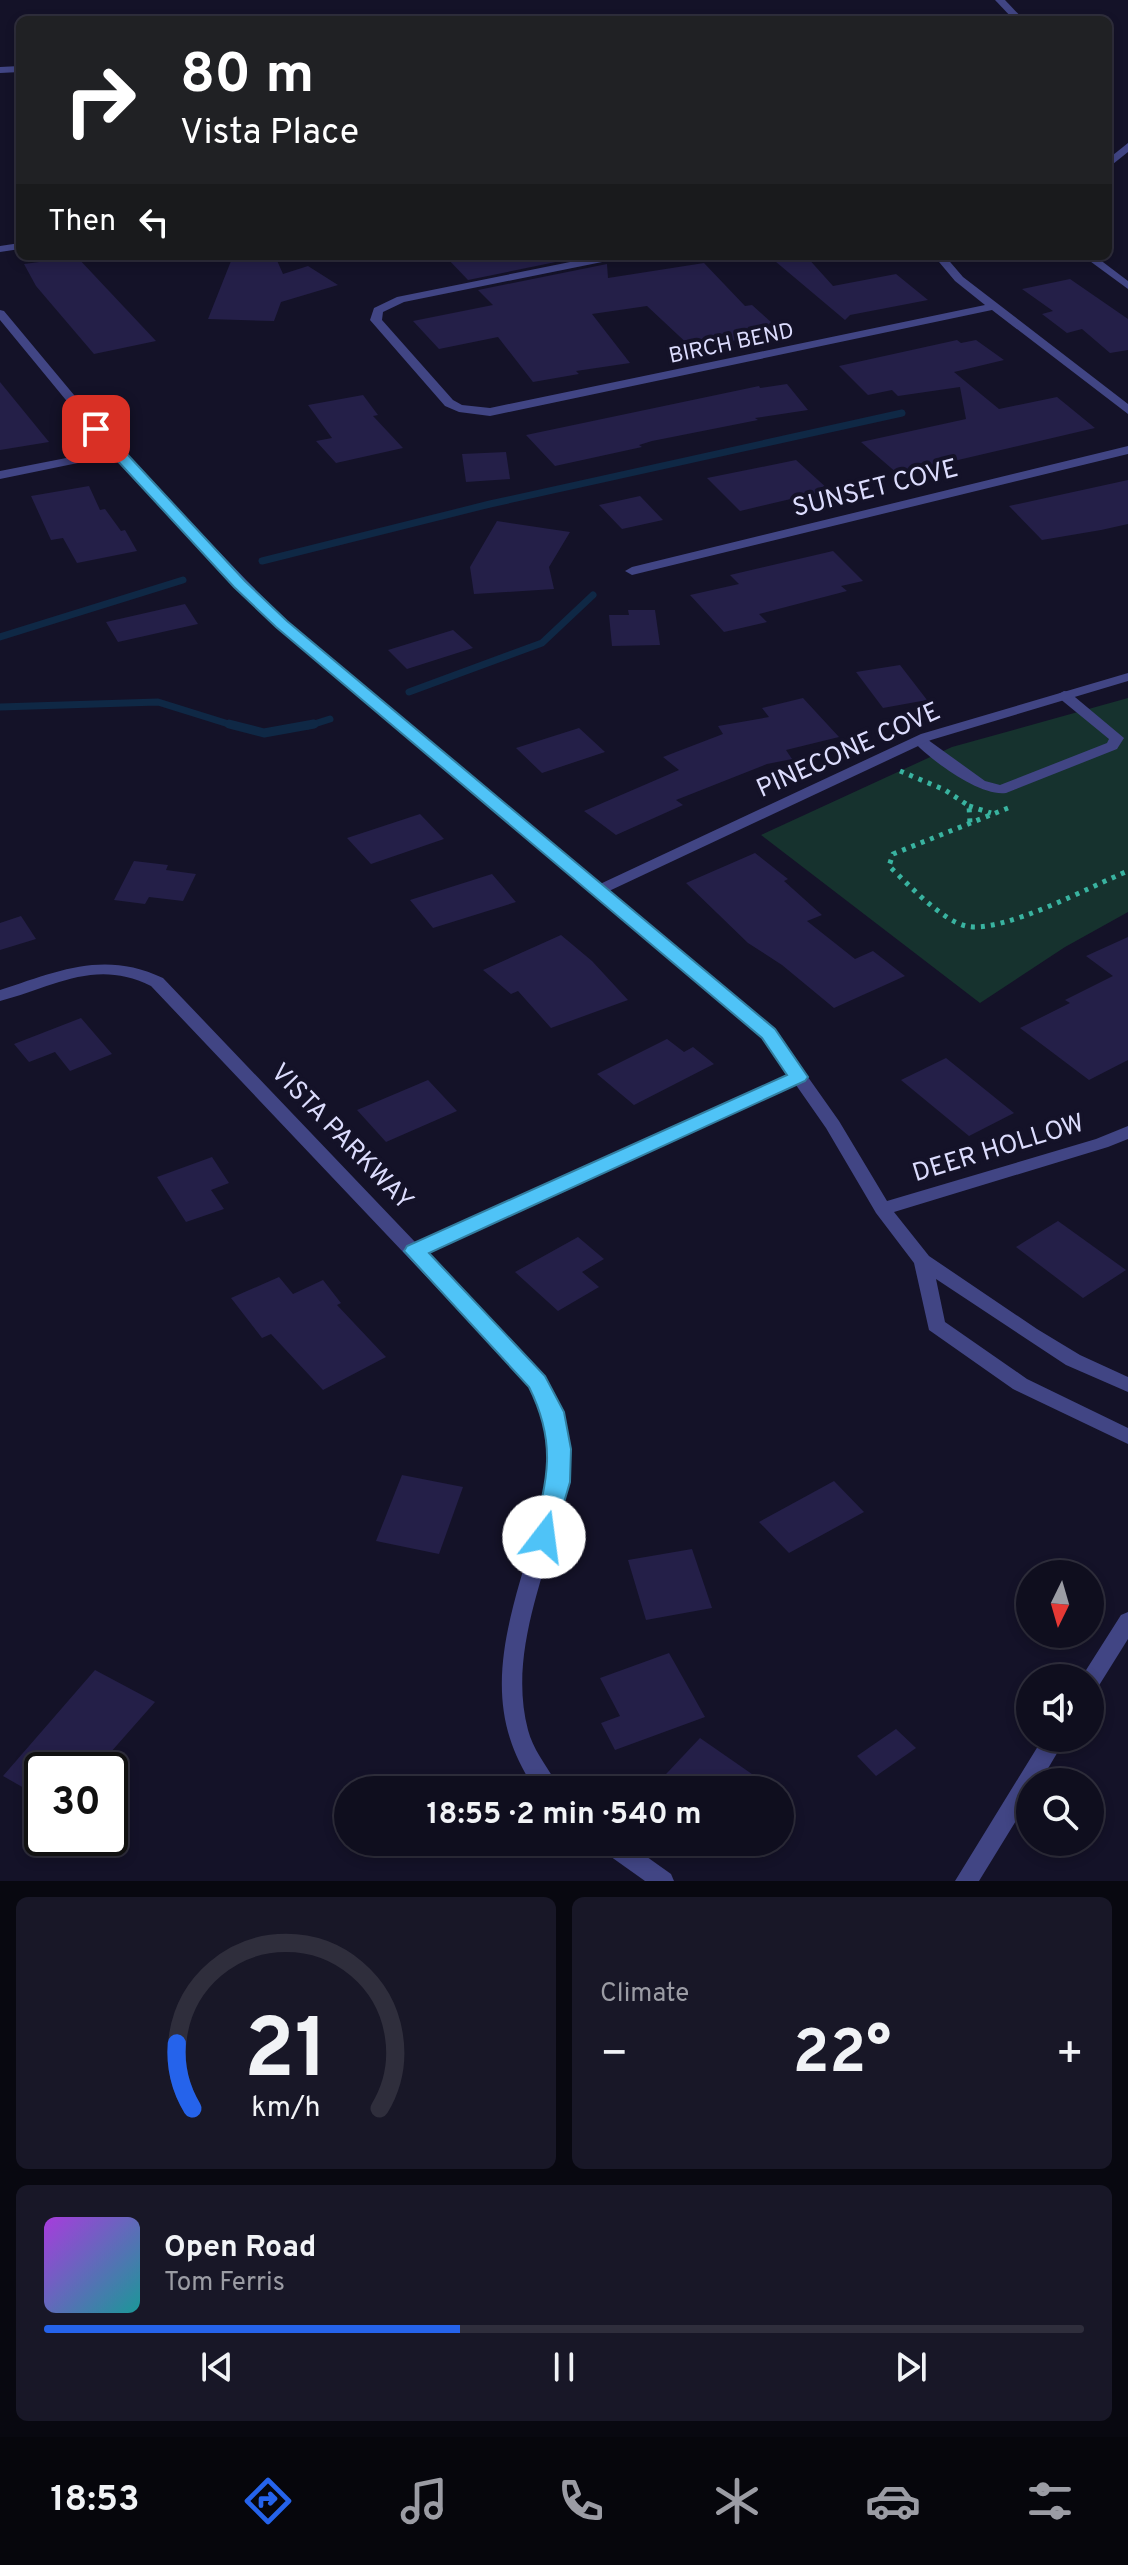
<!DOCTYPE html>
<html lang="en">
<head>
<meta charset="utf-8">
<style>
	body { margin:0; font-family:Overpass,sans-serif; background:#181727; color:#f1f3f6; height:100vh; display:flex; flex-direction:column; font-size:30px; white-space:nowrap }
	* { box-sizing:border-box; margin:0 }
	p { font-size:26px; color:#9b9ca4 }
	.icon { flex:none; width:44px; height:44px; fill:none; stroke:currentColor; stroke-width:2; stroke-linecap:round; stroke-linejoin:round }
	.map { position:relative; height:1881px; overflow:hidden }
	.side { display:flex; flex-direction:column; gap:16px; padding:16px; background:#080810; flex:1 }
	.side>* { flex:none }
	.hud { position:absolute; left:16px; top:16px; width:1096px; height:244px; border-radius:12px; box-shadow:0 4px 12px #0003,0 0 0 2px #2f2e3c; background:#202124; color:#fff; overflow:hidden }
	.needle { width:52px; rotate:185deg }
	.buttons { position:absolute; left:1016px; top:1560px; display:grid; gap:16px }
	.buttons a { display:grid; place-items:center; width:88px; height:88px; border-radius:50%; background:#0f0e1e; box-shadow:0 4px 12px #0003,0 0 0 2px #2f2e3c; font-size:40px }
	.speed { position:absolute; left:24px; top:1752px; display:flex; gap:16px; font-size:40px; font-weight:700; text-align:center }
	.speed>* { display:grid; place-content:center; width:104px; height:104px; border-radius:50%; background:#0f0e1e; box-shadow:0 4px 12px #0003,0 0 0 2px #2f2e3c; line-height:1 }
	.speed .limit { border:4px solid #111; border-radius:12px; background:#fff; color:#111 }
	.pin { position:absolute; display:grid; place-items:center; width:68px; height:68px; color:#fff; margin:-34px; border-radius:16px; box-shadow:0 4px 12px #0006 }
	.me { position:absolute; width:88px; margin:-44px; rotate:15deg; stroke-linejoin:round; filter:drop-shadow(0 0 6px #0008) }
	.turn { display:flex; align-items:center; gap:28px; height:168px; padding:0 32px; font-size:36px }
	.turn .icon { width:104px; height:104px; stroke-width:2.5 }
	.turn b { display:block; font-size:56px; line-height:68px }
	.then { display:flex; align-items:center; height:76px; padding:0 32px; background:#0003; gap:16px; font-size:30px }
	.big { font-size:60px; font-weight:700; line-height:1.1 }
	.side .card { flex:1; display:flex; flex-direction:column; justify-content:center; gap:12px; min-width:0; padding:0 28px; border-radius:12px; background:#181727 }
	.side .dial { align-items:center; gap:0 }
	.dial svg { height:208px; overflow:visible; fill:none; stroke:#2f2e3c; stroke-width:7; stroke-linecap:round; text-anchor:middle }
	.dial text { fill:#f1f3f6; stroke:none }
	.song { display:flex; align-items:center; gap:24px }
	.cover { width:96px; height:96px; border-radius:12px; background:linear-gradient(135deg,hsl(280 70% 55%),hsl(180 70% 35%)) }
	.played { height:8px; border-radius:4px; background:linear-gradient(90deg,#2563eb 40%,#2f2e3c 40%) }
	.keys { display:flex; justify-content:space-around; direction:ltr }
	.heat { display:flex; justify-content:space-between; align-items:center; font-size:44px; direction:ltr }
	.side .tiles { flex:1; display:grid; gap:16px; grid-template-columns:1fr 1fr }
	.card:last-child { grid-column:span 2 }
	.trip { position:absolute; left:334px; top:1776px; width:460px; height:80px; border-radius:40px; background:#0f0e1e; box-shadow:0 4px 12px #0003,0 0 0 2px #2f2e3c; font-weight:700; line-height:80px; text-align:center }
	.tab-bar { display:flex; height:128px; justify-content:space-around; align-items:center; background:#06060c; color:#9b9ca4 }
	.tab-bar .icon { width:56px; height:56px }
	.tab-bar .active { color:#2563eb }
	.tab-bar b { font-size:36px; color:#f1f3f6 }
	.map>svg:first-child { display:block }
	.green { fill:#16322e }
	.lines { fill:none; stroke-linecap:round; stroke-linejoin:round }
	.stream-far1 { stroke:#0f2845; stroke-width:7 }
	.stream { stroke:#0f2845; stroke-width:9 }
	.building { fill:#241f48 }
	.path { stroke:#39b3a0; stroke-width:5; stroke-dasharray:4 6; stroke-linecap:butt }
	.service { fill:#414584; fill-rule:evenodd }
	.minor { fill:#414584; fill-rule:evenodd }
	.tertiary { fill:#414584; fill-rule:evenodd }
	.route { fill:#4fc3f7; stroke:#337fa1; stroke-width:2 }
	.labels { text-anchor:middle; stroke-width:8; stroke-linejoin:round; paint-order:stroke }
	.far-street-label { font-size:22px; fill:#dcdcfd; stroke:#141228 }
	.street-label { font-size:26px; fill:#dcdcfd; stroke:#141228 }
</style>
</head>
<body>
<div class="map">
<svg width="1128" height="1881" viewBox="0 0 1128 1881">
	<rect width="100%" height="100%" fill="#141228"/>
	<!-- green -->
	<polygon class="green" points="1128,698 1128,912 1065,947 980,1003 761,835 952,747"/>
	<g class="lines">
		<!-- stream-far1 -->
		<g class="stream-far1">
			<polyline points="262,561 490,504 902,413"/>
			<polyline points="0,637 183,580"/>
			<polyline points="409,692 542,643 593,595"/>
			<polyline points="0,707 158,702 235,726"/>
			<polyline points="308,726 330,719"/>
		</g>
		<!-- stream -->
		<polyline class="stream" points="229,724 264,733 314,724"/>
	</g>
	<!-- building -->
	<g class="building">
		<polygon points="233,256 275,256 283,274 308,266 338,285 281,302 274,321 208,319"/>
		<polygon points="445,256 585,256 468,280"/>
		<polygon points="769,256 806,256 833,286 896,274 928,300 850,315 845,320"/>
		<polygon points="77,257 156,341 94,354 36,286 24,264"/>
		<polygon points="704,263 745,306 752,305 781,331 693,349 647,306 592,314 630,363 576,371 579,374 533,382 498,337 439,349 413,321 493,305 478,290 607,264 608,278"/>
		<polygon points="1070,279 1128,319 1128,350 1110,353 1082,329 1067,333 1042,314 1053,311 1022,289"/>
		<polygon points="957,340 961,343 976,340 1004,360 954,372 999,409 1057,397 1095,428 898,474 861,442 966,419 960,387 898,396 892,390 868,395 839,366"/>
		<polygon points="0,382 49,442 0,450"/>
		<polygon points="787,384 808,410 755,418 758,420 652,441 639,445 642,447 555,466 526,435 759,386 760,388"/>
		<polygon points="363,395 378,415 373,416 403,448 336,463 316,441 332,438 308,405"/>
		<polygon points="506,452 510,479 466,482 462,454"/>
		<polygon points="796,460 829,490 740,511 707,478"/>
		<polygon points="1128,480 1128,524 1101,530 1042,540 1009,506"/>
		<polygon points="89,486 100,510 105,509 121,531 125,530 137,551 77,563 63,538 51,540 31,496"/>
		<polygon points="640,496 663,520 622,529 599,505"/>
		<polygon points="497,521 570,532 549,567 554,589 474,594 470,567"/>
		<polygon points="833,551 863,581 841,586 847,591 759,614 767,622 724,632 690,595 739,584 730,575"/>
		<polygon points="185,604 198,624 118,642 106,622"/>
		<polygon points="628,610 655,610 660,645 612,646 609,615 629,615"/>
		<polygon points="453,630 473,648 407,669 388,650"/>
		<polygon points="900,665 927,700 883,708 856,672"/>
		<polygon points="803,698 839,737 786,750 792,759 767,764 676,800 683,805 616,835 584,811 679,770 663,757 723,734 718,726 769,717 762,708"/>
		<polygon points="579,728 605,752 542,773 516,748"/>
		<polygon points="420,814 444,839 371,864 347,838"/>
		<polygon points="755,853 788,879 784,881 822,915 807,921 855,959 873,951 905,976 834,1008 782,965 748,943 686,883"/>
		<polygon points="134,861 168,865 166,870 196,874 183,901 149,897 145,904 114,900"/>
		<polygon points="492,874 516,902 433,928 410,900"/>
		<polygon points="21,916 36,939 0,950 0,923"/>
		<polygon points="561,935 592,961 628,1000 551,1028 518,991 511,994 483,970"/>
		<polygon points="1128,937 1128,1060 1089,1080 1020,1028 1070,1003 1065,1000 1113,976 1086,956"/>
		<polygon points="81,1018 112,1054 70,1071 55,1052 29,1062 14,1044"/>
		<polygon points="667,1039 684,1052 693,1047 714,1064 634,1105 597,1074"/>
		<polygon points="946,1058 1014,1113 969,1136 901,1080"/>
		<polygon points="428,1080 457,1111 386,1142 357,1110"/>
		<polygon points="212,1157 229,1183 211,1190 224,1209 186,1222 157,1177"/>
		<polygon points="1058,1221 1126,1270 1083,1298 1016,1247"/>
		<polygon points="578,1237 604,1259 582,1272 599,1287 558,1311 515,1272"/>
		<polygon points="279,1277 293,1294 323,1280 341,1303 337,1305 386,1357 323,1390 271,1334 262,1338 231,1298"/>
		<polygon points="402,1475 463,1487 439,1554 376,1541"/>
		<polygon points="834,1481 864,1512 789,1553 759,1522"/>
		<polygon points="692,1549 712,1608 646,1620 628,1560"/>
		<polygon points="669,1653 705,1717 615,1750 601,1723 620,1716 600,1678"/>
		<polygon points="95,1670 155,1702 95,1770 76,1770 59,1760 50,1770 42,1770 42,1779 31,1792 3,1776"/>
		<polygon points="896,1729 916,1748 876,1776 857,1756"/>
		<polygon points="700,1738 775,1790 651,1790"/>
	</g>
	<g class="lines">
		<!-- path -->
		<g class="path">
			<polyline points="900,771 945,790 969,806 970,823"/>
			<polyline points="969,806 991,813"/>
			<path d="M 1008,808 L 893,854 L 889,866 C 908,884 941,920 966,926 C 1003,934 1091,886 1128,871"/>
		</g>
		<!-- service -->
		<path class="service" d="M 1064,691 L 1069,692 L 1124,738 L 1117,749 L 1006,793 C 980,797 929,759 912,740 L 919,736 L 924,737 L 985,781 L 1000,785 L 1107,743 L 1109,739 L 1059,698 L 1057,695 Z"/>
		<!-- minor -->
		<g class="minor">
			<polygon points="995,0 1005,0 1024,20 1014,20"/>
			<polygon points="20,66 20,72 0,73 0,67"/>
			<polygon points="1128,143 1128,152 1108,168 1108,159"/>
			<polygon points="20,243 20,249 0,252 0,246"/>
			<polygon points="600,256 622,256 617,259 404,302 383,312 382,320 453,400 462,405 490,408 985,305 955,281 934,256 945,256 963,277 1128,404 1128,414 992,310 490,416 459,412 445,406 370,320 374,308 397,297"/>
			<polygon points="1083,256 1095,256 1128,281 1128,289"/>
			<path d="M 0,310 L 4,311 L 119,449 L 286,621 L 600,884 L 921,734 L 1128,673 L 1128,681 L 931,740 L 609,891 L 774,1029 L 839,1121 L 887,1201 L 1096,1139 L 1128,1126 L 1128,1139 L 1108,1147 L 894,1212 L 929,1256 L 1037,1329 L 1080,1355 L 1128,1377 L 1128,1392 L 1066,1365 L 936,1279 L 945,1322 L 1027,1379 L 1128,1428 L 1128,1444 L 1013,1389 L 929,1330 L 914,1263 L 876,1213 L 826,1128 L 796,1085 L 426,1253 C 448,1277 471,1301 494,1325 C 540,1373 578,1408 568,1481 C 553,1560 506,1647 528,1730 C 534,1753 550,1769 560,1790 L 536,1790 C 476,1705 508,1624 534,1533 C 542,1506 552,1479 550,1450 C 549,1427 539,1407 530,1386 L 151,986 C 95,958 54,987 0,1001 L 0,990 C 58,971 104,950 163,978 L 416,1243 L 789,1075 L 762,1037 L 276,627 L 112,456 L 0,479 L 0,471 L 107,450 L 0,320 Z"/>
			<polygon points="1128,446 1128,454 632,575 625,571 632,567"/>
			<polygon points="597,1842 626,1842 671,1874 674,1881 645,1881 600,1849"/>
		</g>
		<!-- tertiary -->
		<g class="tertiary">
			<polygon points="1128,1612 1128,1639 1098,1687 1090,1690 1090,1678 1081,1678 1121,1615"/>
			<polygon points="1043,1738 1066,1738 1040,1782 1030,1782 1030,1798 979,1881 955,1881"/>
		</g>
	</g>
	<!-- route -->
	<path class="route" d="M 96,425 L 101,426 L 245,581 L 287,621 L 775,1029 L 808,1077 L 805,1081 L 429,1253 L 545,1376 L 564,1412 L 571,1449 L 570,1482 L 552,1543 L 544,1546 L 536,1543 L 532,1537 C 548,1479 557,1443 529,1387 L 404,1251 L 407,1246 L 787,1075 L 762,1038 L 276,627 L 234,587 L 91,432 L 91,426 Z"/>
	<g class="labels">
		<!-- far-street labels -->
		<g class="far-street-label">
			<text transform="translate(731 342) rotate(-12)" y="8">BIRCH BEND</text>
		</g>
		<!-- street labels -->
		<g class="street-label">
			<text transform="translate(875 487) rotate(-14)" y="9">SUNSET COVE</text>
			<text transform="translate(848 749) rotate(-24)" y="9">PINECONE COVE</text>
			<text transform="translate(343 1136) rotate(46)" y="9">VISTA PARKWAY</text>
			<text transform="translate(998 1147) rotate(-17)" y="9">DEER HOLLOW</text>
		</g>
	</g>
</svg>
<div class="buttons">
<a><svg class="needle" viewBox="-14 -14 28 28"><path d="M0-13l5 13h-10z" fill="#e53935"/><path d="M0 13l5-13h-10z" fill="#9b9ca4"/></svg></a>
<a><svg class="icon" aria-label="sound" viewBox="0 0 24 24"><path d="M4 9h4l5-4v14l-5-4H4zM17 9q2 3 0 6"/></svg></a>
<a><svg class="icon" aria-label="search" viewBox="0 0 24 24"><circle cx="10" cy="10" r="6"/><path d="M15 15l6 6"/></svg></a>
</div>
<div class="speed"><div class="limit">30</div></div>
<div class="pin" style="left:96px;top:429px;background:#d93025"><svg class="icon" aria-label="arrive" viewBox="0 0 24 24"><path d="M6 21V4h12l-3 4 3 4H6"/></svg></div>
<svg class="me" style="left:544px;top:1537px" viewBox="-20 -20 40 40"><circle r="19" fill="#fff"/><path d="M0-13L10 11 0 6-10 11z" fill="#4fc3f7"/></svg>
<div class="trip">18:55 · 2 min · 540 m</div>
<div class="hud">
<div class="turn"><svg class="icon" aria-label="right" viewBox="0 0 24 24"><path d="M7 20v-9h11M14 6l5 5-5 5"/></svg><div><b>80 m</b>Vista Place</div></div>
<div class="then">Then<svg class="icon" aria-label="left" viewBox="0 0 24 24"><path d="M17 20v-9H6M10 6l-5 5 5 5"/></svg></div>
</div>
</div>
<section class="side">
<div class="tiles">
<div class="card dial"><svg viewBox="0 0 100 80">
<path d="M14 69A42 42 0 1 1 86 69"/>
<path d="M14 69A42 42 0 0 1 8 44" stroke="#2563eb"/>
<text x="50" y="56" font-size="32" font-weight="700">21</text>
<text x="50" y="72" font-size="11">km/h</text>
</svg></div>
<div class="card"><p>Climate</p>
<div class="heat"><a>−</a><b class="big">22°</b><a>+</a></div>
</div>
<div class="card">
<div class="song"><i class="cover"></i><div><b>Open Road</b><p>Tom Ferris</p></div></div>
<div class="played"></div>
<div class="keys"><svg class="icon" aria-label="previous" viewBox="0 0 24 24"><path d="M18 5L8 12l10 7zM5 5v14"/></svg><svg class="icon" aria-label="pause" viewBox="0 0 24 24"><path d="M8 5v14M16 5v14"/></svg><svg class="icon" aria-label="next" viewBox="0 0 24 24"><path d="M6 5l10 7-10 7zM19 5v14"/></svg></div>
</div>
</div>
</section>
<nav class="tab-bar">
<b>18:53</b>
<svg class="icon active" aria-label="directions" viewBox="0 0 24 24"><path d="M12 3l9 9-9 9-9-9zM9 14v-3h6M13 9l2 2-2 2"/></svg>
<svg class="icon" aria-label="music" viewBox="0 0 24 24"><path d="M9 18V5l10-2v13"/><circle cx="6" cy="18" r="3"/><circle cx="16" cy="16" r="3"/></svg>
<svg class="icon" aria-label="phone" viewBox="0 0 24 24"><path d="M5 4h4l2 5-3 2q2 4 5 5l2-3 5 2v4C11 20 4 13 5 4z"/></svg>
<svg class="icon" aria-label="climate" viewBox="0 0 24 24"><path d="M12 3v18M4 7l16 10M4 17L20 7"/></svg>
<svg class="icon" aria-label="car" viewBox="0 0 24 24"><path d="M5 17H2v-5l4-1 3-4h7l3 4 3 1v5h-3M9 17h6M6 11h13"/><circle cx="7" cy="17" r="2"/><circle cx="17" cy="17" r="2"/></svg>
<svg class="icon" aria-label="filters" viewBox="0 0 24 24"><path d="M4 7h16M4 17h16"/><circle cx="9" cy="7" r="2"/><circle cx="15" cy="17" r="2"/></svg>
</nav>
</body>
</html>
